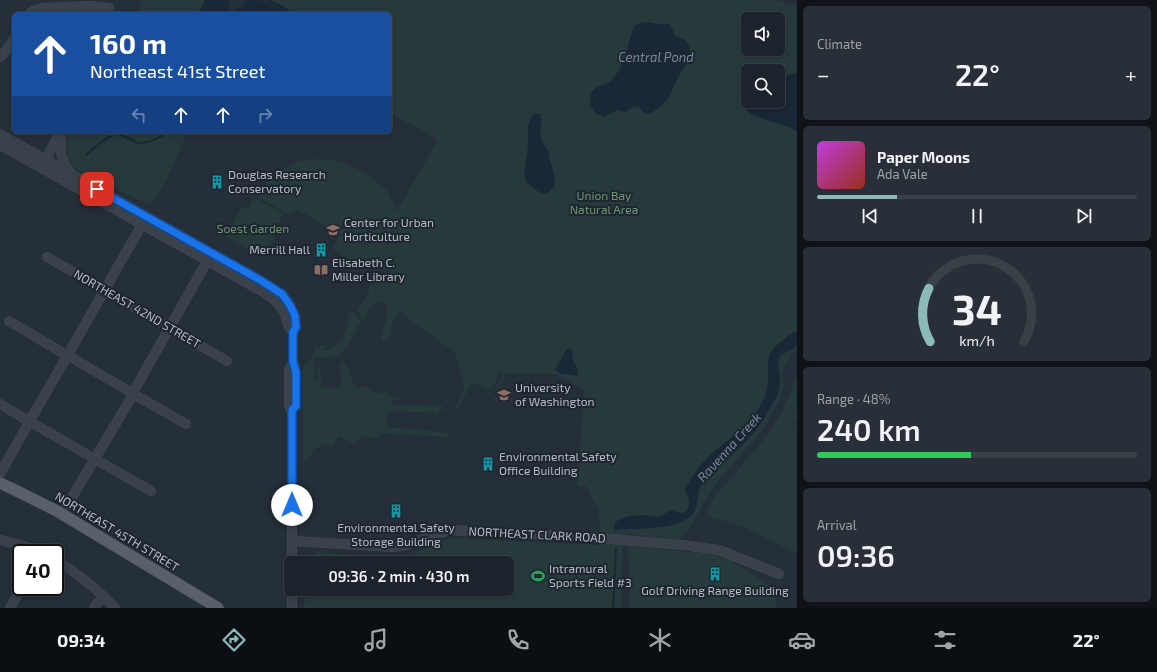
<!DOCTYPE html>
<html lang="en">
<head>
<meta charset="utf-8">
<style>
	body { margin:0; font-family:"Exo 2",sans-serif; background:#292f38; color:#f1f3f6; height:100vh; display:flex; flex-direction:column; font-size:15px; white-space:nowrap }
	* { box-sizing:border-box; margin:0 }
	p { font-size:13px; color:#a0a4a9 }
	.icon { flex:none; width:22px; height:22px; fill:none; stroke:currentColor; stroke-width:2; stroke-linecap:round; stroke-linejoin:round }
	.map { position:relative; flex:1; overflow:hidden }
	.drawer { display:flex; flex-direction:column; gap:6px; padding:6px; background:#0f1318; width:360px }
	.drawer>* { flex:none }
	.hud { position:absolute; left:12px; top:12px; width:380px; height:122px; border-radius:6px; box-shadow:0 2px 6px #0003,0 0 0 1px #3a4048; background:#1a4fa0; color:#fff; overflow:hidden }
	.buttons { position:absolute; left:741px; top:12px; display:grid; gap:8px }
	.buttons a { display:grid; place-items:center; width:44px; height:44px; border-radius:6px; background:#1c232c; box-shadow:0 2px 6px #0003,0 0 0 1px #3a4048; font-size:20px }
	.speed { position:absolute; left:12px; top:544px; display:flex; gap:8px; font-size:20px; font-weight:700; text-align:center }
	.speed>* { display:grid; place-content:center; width:52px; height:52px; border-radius:50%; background:#1c232c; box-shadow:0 2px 6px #0003,0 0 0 1px #3a4048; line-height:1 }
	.speed .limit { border:2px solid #111; border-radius:6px; background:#fff; color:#111 }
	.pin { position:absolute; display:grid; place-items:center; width:34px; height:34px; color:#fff; margin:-17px; border-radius:8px; box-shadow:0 2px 6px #0006 }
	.me { position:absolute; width:44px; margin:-22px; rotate:0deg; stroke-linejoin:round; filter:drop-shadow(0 0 3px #0008) }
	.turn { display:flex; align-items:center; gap:14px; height:84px; padding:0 12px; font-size:18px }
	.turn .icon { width:52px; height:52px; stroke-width:2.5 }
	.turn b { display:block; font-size:28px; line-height:34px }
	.lanes { display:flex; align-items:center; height:38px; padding:0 12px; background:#0003; justify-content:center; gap:20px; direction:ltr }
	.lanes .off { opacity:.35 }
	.big { font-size:30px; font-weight:600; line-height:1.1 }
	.drawer .card { flex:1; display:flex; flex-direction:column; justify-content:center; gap:6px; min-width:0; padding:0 14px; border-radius:6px; background:#292f38 }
	.drawer .dial { align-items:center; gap:0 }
	.dial svg { height:104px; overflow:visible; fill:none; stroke:#3a4048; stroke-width:7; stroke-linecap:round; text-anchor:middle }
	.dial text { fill:#f1f3f6; stroke:none }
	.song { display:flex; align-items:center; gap:12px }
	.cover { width:48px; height:48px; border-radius:6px; background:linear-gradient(135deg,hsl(290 70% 55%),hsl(10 70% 35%)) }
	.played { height:4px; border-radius:2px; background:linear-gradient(90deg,#8bbbb9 25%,#3a4048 25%) }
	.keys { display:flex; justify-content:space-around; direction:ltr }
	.heat { display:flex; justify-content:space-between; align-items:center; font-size:22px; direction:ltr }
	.charge { height:6px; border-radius:3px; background:linear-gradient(90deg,#34c759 48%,#3a4048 0) }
	.trip { position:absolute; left:284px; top:556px; width:230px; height:40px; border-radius:6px; background:#1c232c; box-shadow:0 2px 6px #0003,0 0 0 1px #3a4048; font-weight:600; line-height:40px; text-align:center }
	.menu { display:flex; height:64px; justify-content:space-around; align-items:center; background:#0b0e12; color:#a0a4a9 }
	.menu .icon { width:28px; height:28px }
	.menu .on { color:#8bbbb9 }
	.menu b { font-size:18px; color:#f1f3f6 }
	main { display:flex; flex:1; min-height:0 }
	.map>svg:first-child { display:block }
	.green { fill:#273a3b; fill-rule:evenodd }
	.water { fill:#1a2737 }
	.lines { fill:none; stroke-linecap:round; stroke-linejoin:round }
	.stream { stroke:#1a2737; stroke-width:2 }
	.minor-casing { stroke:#424a54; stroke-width:10 }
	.major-casing { stroke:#424a54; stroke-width:12 }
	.minor { stroke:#39414b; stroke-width:9 }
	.major { stroke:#57606b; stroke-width:11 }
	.route-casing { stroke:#114b97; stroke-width:10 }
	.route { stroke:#1a73e8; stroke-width:7 }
	.labels { text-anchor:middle; stroke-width:4; stroke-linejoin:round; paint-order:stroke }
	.poi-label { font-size:12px; fill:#b5bcc6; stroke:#1e2630; text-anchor:start }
	.park-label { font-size:12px; fill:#6e9575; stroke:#1e2630 }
	.street-label { font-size:12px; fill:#b5bcc6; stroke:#1e2630 }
	.water-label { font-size:13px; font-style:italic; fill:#7188a2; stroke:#1e2630 }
</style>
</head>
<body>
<main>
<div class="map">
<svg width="797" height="608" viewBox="0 0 797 608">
	<rect width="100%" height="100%" fill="#252f3a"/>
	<!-- green -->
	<g class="green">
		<polygon points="141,0 205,0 198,14 139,14"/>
		<path d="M 271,0 L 775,0 L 797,7 L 797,331 C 791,333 787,337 782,341 C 777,345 770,351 769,358 C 765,371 772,385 764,399 C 756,414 744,428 731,439 C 721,446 711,453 703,462 C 696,470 691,479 686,487 C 685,492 687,493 688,497 C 691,503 688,513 681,513 C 678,513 674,511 671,510 L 659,517 L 645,515 L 629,516 L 617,521 L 616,530 L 651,528 L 677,523 L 695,510 L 697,503 L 700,487 L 702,483 L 751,436 L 766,416 L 777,395 L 780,376 L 778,366 L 781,356 L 797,346 L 797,351 L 791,355 L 782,371 L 784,384 L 780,398 L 768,421 L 758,435 L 713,487 L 690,527 L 684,534 L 677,540 L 638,535 L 623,534 L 621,608 L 304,608 L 305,589 L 507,589 L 507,563 L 306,563 L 318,551 L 320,553 L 403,557 L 420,551 L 451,538 L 600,545 L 599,510 L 586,486 L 577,485 L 585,390 L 556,374 L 506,373 L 496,394 L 497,388 L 503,373 L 499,372 L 492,389 L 490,388 L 490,390 L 471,382 L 459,408 L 456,407 L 465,387 L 463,384 L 463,378 L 462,378 L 456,356 L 450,346 L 449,347 L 439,342 L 440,340 L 421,329 L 401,312 C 392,316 392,326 390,335 C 389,338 386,340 384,342 L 381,340 L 387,315 L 387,304 L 376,301 L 369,309 L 364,322 L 357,309 L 370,293 L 366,290 L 391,270 L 372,268 L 360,270 L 355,264 L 334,250 L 333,247 L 340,234 L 298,210 L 289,215 L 259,198 C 263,190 266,180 273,174 C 276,172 279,172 281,170 C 287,167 292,164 298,162 C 329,153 360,166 383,187 C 390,193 392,203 397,211 L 437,142 L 434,137 L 390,113 L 390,14 L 288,14 L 289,10 L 275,4 ZM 748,19 L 778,19 L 778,49 L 748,49 ZM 748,71 L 778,71 L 778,101 L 748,101 Z"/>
		<path d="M 71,132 L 187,132 L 174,164 L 162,188 L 150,205 L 79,172 C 68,160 63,147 71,132 Z"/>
		<polygon points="254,197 283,214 273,232 276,235 263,258 226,237 242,206 248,209"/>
		<path d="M 354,312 L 362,324 L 359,325 C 352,336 348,353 334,356 C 328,358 321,357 315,358 L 313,364 L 316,370 L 313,376 L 316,381 L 318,380 L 318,368 L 320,364 L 321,387 L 341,388 L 340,362 L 343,361 C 345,364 347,367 349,370 C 352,379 352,391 365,386 C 378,397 375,393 389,393 L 390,396 L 401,399 L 391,401 L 391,405 L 441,406 L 446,409 L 438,410 L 439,413 L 388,411 L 386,427 L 449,433 L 448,437 L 381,433 L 377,438 L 361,436 L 355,444 L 339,436 L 332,446 L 325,443 L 313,450 L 312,455 L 303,463 L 303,367 C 310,362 314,356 314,348 L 326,345 L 323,350 L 325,351 C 342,344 349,333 348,314 L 349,313 Z"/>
		<polygon points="797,376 797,411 796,412 797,413 797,424 791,419 790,420 797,426 797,551 793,552 748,529 729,522 709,517 706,513 717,494 758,447 774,425 782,413"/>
		<polygon points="628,546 710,554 728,559 774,588 777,608 630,608"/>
	</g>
	<!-- water -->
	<g class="water">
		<polygon points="205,0 229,0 228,14 198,14"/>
		<polygon points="245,0 256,0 267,2 269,0 271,0 275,3 278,3 289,10 288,14 234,14 238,7 242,7"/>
		<polygon points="647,22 659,24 670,24 672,27 674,35 685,40 688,43 690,51 690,58 679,75 669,97 659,108 651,113 644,113 639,107 634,106 626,112 617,110 604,117 596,114 590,106 590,102 591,93 597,87 606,84 612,80 618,72 626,57 628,45 634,26 640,23"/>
		<path d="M 778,73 L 788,75 L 794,73 L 797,73 L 797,131 C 792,130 788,126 783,125 C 760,118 730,114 748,83 L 748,101 L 778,101 Z"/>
		<path d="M 536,113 L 540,114 L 541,116 C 542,124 539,130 541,138 C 542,143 546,147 548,151 C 549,155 549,160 551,163 C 553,172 560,185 549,192 C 544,195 539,193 535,189 C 532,187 528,185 526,181 C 522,169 528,156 528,144 C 528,134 526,118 536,113 Z"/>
		<path d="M 797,331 L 797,346 C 792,350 785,351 781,355 C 774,363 781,374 780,382 C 780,390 777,396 773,403 C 767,414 760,426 751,436 C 736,453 717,467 702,483 C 696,493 699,506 692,515 C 681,528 648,528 632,529 C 626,529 619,529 614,531 L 614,525 L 617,521 L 629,516 L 645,515 L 659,517 L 671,510 C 674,511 679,514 683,513 C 689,511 690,503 689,498 C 687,494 685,494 685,490 C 686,484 693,477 696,472 C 713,447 742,435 758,410 C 766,398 769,387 768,373 C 768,368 767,362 769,357 C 771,348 789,334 797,331 Z"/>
		<polygon points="570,348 573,351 572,360 577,367 578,374 577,376 559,373 555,370 566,350"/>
	</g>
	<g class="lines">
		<!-- stream -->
		<g class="stream">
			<path d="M 86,155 L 104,140 L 117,133 L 138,143 C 148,144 160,138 167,132"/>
			<polyline points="613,608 616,548"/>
		</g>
		<!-- minor casing -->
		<g class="minor-casing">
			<g id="minor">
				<polyline points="29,14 33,11 43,8 89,6 109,8"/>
				<polyline points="0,57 7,50 14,39"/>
				<path d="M 62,132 C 59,148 60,160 70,172"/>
				<polyline points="0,134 260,280 282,295 290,305 295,316 296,327 293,332 293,362 296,372 296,406 292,410"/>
				<path d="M 0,145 L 265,293 C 274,299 283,307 286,318 C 288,325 287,326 293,332"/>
				<polyline points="44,163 59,134"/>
				<polyline points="47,257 227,361"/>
				<polyline points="9,321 63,353"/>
				<polyline points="70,351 145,219"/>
				<polyline points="72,358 129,391"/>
				<polyline points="135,389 210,256"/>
				<polyline points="137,396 186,424"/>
				<polyline points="0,404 25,419"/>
				<polyline points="32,417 65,360"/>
				<polyline points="34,424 151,491"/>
				<polyline points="0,474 27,426"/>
				<polyline points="62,514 131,398"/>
				<polyline points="0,540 21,545 41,553"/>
				<polyline points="292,541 394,547 406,545 449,530 574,536 682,545 719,550 779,574"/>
				<path d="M 55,560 C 78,573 97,589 115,608"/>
				<polyline points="292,563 292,410 289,406 289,370 293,362"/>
				<polyline points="10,608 22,587"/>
				<polyline points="94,608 96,604 104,597"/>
				<polyline points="292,608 292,589"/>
			</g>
		</g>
		<!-- major casing -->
		<g class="major-casing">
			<polyline id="major" points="0,483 17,491 57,511 218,608"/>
		</g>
		<!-- minor -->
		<use href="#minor" class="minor"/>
		<!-- major -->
		<use href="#major" class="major"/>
	</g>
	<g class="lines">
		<!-- route casing -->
		<g class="route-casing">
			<polyline id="route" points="97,189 260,280 282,294 290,305 295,316 296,327 293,332 293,362 296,372 296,406 292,410 292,505"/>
		</g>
		<!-- route -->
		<use href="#route" class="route"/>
	</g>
	<!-- icons -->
	<defs>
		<g id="building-bare" transform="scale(1.08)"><path d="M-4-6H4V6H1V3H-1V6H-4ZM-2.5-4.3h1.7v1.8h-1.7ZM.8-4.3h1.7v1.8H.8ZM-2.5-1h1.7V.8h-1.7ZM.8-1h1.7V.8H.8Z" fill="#0f9aa8" stroke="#1e2630" stroke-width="2.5" paint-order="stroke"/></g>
		<g id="university-bare" transform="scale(1.08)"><path d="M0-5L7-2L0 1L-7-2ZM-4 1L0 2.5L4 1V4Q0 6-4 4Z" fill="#8d6e63" stroke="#1e2630" stroke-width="2.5" paint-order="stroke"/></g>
		<g id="library-bare" transform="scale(1.08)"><path d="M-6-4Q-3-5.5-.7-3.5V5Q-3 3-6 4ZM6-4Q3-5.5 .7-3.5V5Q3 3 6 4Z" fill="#8d6e63" stroke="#1e2630" stroke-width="2.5" paint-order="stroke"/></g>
		<g id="stadium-bare" transform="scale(1.08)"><path d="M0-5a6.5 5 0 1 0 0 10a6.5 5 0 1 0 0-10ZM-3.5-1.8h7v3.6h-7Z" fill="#2e9e5b" stroke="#1e2630" stroke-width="2.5" paint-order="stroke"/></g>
	</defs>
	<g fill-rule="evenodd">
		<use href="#building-bare" x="217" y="182"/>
		<use href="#university-bare" x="333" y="230"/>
		<use href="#building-bare" x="321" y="250"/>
		<use href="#library-bare" x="321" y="270"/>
		<use href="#university-bare" x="504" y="395"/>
		<use href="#building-bare" x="488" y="464"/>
		<use href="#building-bare" x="396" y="511"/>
		<use href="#building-bare" x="715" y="574"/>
		<use href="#stadium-bare" x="538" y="576"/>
	</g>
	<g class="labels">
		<!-- poi labels -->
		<g class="poi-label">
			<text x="228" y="179">Douglas Research<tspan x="228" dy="14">Conservatory</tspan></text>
			<text x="344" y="227">Center for Urban<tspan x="344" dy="14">Horticulture</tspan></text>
			<text x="310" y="254" text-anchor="end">Merrill Hall</text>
			<text x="332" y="267">Elisabeth C.<tspan x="332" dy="14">Miller Library</tspan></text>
			<text x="515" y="392">University<tspan x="515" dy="14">of Washington</tspan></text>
			<text x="499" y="461">Environmental Safety<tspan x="499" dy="14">Office Building</tspan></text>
			<text x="396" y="532" text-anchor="middle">Environmental Safety<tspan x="396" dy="14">Storage Building</tspan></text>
			<text x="549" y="573">Intramural<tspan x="549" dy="14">Sports Field #3</tspan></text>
			<text x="715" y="595" text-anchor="middle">Golf Driving Range Building</text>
		</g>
		<!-- park labels -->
		<g class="park-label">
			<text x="604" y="200">Union Bay<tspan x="604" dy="14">Natural Area</tspan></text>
			<text x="253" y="233">Soest Garden</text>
		</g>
		<!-- street labels -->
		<g class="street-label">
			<text transform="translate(137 309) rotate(30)" y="4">NORTHEAST 42ND STREET</text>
			<text transform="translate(117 532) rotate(31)" y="4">NORTHEAST 45TH STREET</text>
			<text transform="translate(537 535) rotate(3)" y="4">NORTHEAST CLARK ROAD</text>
		</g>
		<!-- water labels -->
		<g class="water-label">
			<text x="656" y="62">Central Pond</text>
			<text transform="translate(729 447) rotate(-48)" y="5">Ravenna Creek</text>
		</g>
	</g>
</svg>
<div class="buttons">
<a><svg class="icon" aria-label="sound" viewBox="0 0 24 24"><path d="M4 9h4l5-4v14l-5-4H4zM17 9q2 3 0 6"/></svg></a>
<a><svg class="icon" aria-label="search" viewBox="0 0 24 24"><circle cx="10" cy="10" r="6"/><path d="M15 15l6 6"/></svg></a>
</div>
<div class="speed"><div class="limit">40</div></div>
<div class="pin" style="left:97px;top:189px;background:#d93025"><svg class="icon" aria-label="arrive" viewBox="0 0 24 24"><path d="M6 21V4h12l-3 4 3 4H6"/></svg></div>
<svg class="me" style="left:292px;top:505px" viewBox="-20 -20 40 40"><circle r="19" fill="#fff"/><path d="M0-13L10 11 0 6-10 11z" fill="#1a73e8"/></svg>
<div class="trip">09:36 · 2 min · 430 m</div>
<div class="hud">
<div class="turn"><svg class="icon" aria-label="ahead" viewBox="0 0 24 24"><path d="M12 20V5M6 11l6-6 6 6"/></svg><div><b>160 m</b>Northeast 41st Street</div></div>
<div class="lanes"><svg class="icon off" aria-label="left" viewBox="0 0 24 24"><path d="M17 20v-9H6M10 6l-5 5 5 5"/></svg><svg class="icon" aria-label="ahead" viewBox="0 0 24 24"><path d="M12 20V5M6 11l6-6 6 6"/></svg><svg class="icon" aria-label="ahead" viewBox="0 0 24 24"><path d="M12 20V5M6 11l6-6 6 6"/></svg><svg class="icon off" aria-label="right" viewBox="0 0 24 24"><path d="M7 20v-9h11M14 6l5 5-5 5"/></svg></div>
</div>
</div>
<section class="drawer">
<div class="card"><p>Climate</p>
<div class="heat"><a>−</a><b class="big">22°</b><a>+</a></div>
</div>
<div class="card">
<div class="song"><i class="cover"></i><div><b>Paper Moons</b><p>Ada Vale</p></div></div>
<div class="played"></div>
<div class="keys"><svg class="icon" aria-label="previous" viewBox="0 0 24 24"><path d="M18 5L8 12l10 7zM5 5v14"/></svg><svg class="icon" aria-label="pause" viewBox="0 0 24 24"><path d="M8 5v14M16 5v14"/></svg><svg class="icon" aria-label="next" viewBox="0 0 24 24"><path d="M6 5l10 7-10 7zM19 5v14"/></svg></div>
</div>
<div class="card dial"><svg viewBox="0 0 100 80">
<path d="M14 69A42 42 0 1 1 86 69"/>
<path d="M14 69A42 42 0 0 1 13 28" stroke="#8bbbb9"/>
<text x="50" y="56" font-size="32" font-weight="700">34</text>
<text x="50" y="72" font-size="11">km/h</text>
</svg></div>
<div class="card"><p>Range · 48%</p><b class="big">240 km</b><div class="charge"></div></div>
<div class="card"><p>Arrival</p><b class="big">09:36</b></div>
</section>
</main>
<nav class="menu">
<b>09:34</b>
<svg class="icon on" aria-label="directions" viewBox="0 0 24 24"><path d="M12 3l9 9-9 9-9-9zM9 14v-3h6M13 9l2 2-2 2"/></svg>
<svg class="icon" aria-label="music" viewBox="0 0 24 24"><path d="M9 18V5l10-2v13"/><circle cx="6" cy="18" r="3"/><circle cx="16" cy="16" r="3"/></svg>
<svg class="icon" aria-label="phone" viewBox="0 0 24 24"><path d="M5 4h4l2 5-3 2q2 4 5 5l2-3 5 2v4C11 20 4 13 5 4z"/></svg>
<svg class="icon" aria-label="climate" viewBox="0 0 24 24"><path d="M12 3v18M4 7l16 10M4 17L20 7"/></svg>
<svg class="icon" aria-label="car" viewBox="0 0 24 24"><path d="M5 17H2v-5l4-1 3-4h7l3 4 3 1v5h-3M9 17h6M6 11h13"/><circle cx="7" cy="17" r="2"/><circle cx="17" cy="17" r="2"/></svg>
<svg class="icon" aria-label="filters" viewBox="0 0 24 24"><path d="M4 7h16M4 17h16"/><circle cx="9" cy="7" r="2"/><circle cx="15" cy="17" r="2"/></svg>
<b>22°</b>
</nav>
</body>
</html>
